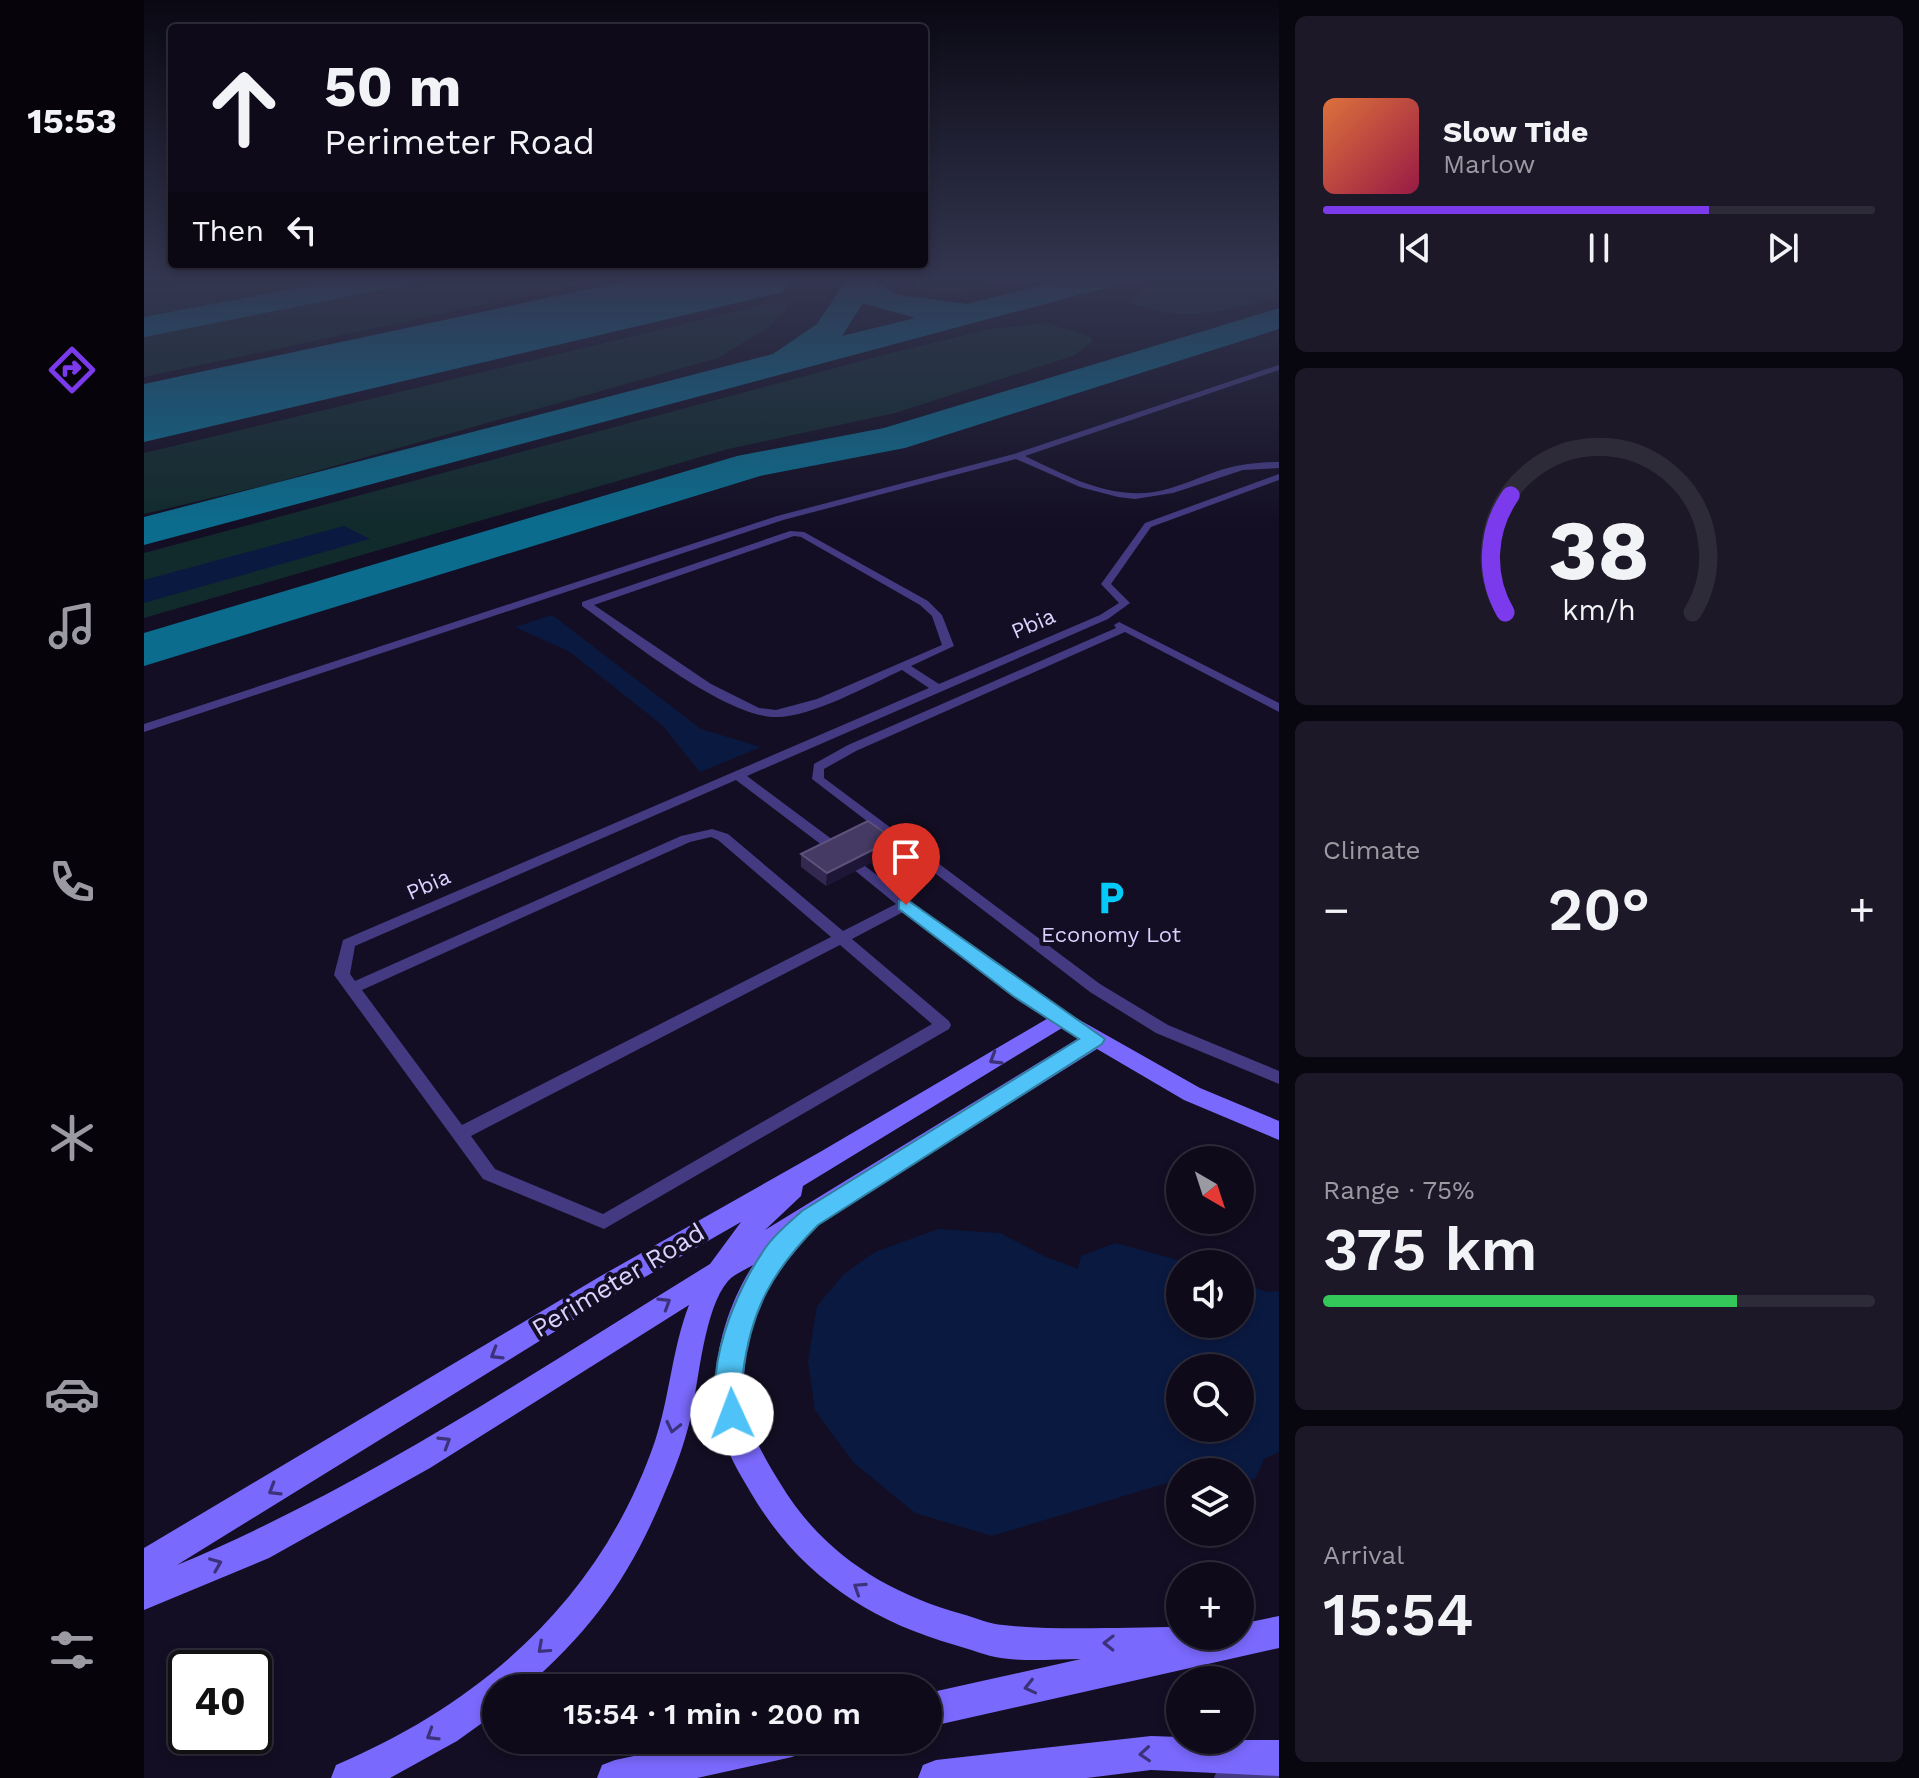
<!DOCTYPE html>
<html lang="en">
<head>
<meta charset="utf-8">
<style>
	body { margin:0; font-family:"Work Sans",sans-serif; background:#1c1827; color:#f1f3f6; height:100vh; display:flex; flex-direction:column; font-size:30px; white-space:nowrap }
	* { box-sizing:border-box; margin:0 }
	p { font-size:26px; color:#9b9aa2 }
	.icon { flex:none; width:44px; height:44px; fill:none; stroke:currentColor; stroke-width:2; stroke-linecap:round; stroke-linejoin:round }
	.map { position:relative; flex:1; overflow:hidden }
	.panel { display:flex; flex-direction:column; gap:16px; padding:16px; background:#08060e; width:640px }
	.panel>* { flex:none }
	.hud { position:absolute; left:24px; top:24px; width:760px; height:244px; border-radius:8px; box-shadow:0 4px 12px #0003,0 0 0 2px #2e2b39; background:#0e0a1a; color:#f1f3f6; overflow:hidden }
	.needle { width:52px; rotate:141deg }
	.controls { position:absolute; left:1022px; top:1146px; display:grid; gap:16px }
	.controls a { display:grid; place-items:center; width:88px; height:88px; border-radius:50%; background:#0e0a1a; box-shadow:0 4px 12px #0003,0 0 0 2px #2e2b39; font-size:40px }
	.speed { position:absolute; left:24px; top:1650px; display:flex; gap:16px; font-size:40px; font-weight:700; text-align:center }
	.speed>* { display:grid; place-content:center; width:104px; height:104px; border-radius:50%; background:#0e0a1a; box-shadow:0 4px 12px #0003,0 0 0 2px #2e2b39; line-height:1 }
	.speed .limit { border:4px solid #111; border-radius:12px; background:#fff; color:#111 }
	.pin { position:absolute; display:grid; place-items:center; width:68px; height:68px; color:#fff; margin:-82px -34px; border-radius:50% 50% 50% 0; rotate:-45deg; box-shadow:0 0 8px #0007 }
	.pin .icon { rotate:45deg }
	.me { position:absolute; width:88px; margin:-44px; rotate:358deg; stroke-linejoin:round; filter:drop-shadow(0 0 6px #0008) }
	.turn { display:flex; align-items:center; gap:28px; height:168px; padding:0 24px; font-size:36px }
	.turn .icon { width:104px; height:104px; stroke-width:2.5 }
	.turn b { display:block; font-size:56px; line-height:68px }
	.then { display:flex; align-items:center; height:76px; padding:0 24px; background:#0003; gap:16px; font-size:30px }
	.big { font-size:60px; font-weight:600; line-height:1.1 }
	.panel .tile { flex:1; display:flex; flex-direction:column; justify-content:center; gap:12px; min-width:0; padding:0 28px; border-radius:12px; background:#1c1827 }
	.panel .dial { align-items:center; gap:0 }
	.dial svg { height:208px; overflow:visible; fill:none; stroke:#2e2b39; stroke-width:7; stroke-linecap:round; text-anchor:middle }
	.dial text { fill:#f1f3f6; stroke:none }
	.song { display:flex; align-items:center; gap:24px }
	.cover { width:96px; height:96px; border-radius:12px; background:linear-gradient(135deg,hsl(20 70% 55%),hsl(340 70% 35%)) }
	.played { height:8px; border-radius:4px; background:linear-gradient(90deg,#7c3aed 70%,#2e2b39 70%) }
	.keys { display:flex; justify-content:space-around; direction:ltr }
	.heat { display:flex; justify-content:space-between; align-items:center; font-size:44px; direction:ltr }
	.charge { height:12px; border-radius:6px; background:linear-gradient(90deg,#34c759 75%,#2e2b39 0) }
	.trip { position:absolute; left:338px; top:1674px; width:460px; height:80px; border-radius:40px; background:#0e0a1a; box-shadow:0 4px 12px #0003,0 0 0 2px #2e2b39; font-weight:600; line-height:80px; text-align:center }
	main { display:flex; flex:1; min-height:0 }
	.menu { display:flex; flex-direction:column; width:144px; justify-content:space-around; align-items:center; background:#06040a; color:#9b9aa2 }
	.menu .icon { width:56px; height:56px }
	.menu .active { color:#7c3aed }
	.menu b { font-size:36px; color:#f1f3f6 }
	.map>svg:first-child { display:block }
	.green { fill:#112b2d }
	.water { fill:#0a1940; fill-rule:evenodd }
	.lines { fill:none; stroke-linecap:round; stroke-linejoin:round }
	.taxiway { fill:#0c6c8d; fill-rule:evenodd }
	.runway { fill:#0c6c8d; fill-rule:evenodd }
	.lane { fill:#433a81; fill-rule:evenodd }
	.street { fill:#433a81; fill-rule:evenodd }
	.secondary { fill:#7a69fd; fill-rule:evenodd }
	.wall { fill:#332850 }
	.shaded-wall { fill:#1e1636 }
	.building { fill:#453a63; stroke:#5c527b; stroke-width:2 }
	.oneway { stroke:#3c327a }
	.route { fill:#4fc3f7; stroke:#337fa1; stroke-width:2 }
	.labels { text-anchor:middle; stroke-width:8; stroke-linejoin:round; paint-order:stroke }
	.street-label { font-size:22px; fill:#dad1fe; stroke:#130e23 }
	.poi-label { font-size:22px; fill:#dad1fe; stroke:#130e23 }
	.near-street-label { font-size:26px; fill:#dad1fe; stroke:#130e23 }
</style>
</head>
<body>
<main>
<nav class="menu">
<b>15:53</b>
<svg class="icon active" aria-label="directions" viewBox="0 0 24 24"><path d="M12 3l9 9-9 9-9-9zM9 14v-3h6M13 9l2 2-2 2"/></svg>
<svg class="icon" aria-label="music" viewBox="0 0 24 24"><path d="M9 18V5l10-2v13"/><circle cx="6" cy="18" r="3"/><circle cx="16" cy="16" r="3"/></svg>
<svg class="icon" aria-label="phone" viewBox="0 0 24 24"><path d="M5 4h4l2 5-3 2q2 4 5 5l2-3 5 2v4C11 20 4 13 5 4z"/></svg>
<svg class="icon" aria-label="climate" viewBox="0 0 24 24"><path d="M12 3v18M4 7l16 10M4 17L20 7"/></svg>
<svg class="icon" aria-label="car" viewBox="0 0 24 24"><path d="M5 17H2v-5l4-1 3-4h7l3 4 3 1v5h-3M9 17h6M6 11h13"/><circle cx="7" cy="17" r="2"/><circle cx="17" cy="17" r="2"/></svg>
<svg class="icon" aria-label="filters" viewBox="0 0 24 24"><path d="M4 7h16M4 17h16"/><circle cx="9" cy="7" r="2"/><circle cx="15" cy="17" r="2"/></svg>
</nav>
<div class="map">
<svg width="1135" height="1778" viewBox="0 0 1135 1778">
	<rect width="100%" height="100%" fill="#130e23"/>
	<!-- green -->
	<g class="green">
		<polygon points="0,276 218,276 0,321"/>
		<polygon points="293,276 476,276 0,377 0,332"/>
		<polygon points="775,276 897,276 805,293 772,288"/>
		<path d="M 1037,276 L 1135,276 L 1135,297 C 1085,310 1034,325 985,301 L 1002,287 Z"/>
		<polygon points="628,303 640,303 644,307 625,327 574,358 123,485 0,514 0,453"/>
		<polygon points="903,323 947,337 949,341 929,356 751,413 584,449 0,618 0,553 732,357 845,329"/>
	</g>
	<!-- water -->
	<g class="water">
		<polygon points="200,526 226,539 0,603 0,580"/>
		<polygon points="408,615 557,729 617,747 556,772 518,725 426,652 371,627"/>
		<path d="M 794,1229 L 856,1233 L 902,1257 L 934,1269 L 937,1256 L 971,1243 L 1049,1264 L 1036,1264 L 1036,1324 L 1096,1324 L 1096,1282 L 1123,1292 L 1135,1291 L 1135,1452 L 1120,1459 L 1111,1479 L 1096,1481 L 1096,1472 L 1036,1472 L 1036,1479 L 848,1536 L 771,1513 L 709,1462 L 671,1410 L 664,1361 L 673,1306 L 700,1274 L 731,1252 ZM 1036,1368 L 1096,1368 L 1096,1428 L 1036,1428 Z"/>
	</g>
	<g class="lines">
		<!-- taxiway -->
		<g class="taxiway">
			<polygon points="215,276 276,276 272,283 261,285 0,337 0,317"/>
			<path d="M 705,276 L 727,276 L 733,284 L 755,295 L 823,304 L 933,276 L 983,276 L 979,283 L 0,545 L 0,517 L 629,354 L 673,324 ZM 719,303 L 771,318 L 698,336 Z"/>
			<polygon points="1135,308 1135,329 761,448 616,476 0,666 0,633 593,456 740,428"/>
		</g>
		<!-- runway -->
		<polygon class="runway" points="506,276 650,276 639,292 0,442 0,384"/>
		<!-- lane -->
		<g class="lane">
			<path d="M 1135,365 L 1135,370 L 881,456 C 921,475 964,499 1010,492 C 1034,488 1057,476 1080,469 C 1098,464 1116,462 1135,462 L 1135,468 L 1099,470 L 1029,493 L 991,499 L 974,497 L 936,487 L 872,459 L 639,520 L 0,732 L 0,724 L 633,516 L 870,454 Z"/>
			<path d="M 1135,474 L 1135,480 L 1007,527 L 967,584 L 986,603 L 964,619 L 603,776 L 697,846 L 699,849 L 697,852 L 687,852 L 592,780 L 211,946 L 206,974 L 211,981 L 537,836 L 568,829 L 584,834 L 699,931 L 752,904 L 709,869 L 716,865 L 721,866 L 861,973 L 924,1014 L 926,1018 L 924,1022 L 912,1022 L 851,981 L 761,911 L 708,939 L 805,1021 L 807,1025 L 805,1029 L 460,1229 L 339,1179 L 190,975 L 199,940 L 785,688 L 758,670 C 725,685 668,717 633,717 C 581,718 482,637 438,606 L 438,602 L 646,531 L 660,532 L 784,601 L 798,615 L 810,646 L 767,666 L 795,684 L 956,615 L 975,603 L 957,584 L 1001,523 ZM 650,536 L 657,537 L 776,605 L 788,616 L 798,645 L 673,699 L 632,710 L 615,708 L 567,684 L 450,605 ZM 567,837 L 574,840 L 687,937 L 318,1125 L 218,990 L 546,842 ZM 696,945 L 788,1024 L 459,1214 L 351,1169 L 327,1136 Z"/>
			<polygon points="975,622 1135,703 1135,712 981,632 712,751 680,769 680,778 956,984 1024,1025 1135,1071 1135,1084 1012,1033 946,992 668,779 670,764 704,745 972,628 970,625"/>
		</g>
		<!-- street -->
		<polygon class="street" points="1135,1751 1135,1778 1070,1778 1075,1765"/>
		<!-- secondary -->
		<g class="secondary">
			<path d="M 918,1010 L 1056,1088 L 1135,1121 L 1135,1140 L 1040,1100 L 953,1049 L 658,1234 C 660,1247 640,1261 633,1273 C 615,1303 602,1340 600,1376 C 597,1417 615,1449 636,1483 C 677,1552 742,1593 818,1614 C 832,1618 846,1624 859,1625 C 913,1631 981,1627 1036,1627 L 1036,1636 L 1096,1636 L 1096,1624 L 1135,1616 L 1135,1648 L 784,1727 L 784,1693 L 937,1659 C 911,1659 883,1662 857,1658 C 842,1656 826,1649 811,1645 C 723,1620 654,1573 607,1493 C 599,1479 590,1465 584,1450 C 559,1389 575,1319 609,1265 C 601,1270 590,1274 584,1281 C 560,1309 555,1380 547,1416 C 541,1442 532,1467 521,1492 C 487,1575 449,1629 381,1688 L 352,1688 L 352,1713 L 313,1741 L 246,1778 L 187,1778 L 192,1765 C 341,1702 458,1596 511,1441 C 526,1396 528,1349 545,1305 L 286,1468 L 125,1558 L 0,1610 L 0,1548 L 455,1277 L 676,1152 ZM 918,1028 L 935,1038 L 621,1230 L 657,1196 L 659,1186 ZM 597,1222 L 566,1264 C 393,1370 221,1487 33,1565 L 473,1293 Z"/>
			<polygon points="1007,1736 1036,1737 1036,1740 1135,1740 1135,1776 1007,1770 943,1778 774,1778 779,1765 792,1760"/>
			<polygon points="566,1740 665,1740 660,1752 648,1757 553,1778 453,1778 458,1765 471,1760"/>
		</g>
	</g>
	<!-- wall -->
	<polygon class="wall" points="748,852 682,886 657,867 657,854"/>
	<!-- shaded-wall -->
	<polygon class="shaded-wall" points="750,839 748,852 682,886 683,873"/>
	<!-- building -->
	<polygon class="building" points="724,821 750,839 683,873 657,854"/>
	<!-- one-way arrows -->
	<defs><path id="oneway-chevron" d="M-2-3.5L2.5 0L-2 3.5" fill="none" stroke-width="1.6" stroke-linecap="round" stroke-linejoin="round" transform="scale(2)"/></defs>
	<g class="oneway">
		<use href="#oneway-chevron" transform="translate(851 1059) rotate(149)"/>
		<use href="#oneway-chevron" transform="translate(521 1303) rotate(-32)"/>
		<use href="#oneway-chevron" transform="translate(352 1354) rotate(149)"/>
		<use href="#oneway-chevron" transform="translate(529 1427) rotate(103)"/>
		<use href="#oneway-chevron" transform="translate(301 1442) rotate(-32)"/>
		<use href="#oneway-chevron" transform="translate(130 1490) rotate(149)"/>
		<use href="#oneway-chevron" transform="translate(72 1564) rotate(-22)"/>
		<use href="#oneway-chevron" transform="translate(715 1588) rotate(-147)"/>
		<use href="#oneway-chevron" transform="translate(965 1643) rotate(-179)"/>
		<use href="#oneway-chevron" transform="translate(399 1648) rotate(138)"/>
		<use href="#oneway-chevron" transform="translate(886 1687) rotate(167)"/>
		<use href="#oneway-chevron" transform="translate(288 1735) rotate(148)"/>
		<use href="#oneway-chevron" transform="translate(1001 1754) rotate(176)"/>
	</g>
	<!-- sky -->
	<linearGradient id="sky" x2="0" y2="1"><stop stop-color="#0a0813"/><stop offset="0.53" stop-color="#333650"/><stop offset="1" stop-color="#333650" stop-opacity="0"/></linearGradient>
	<rect width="1135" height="525" fill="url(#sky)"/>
	<!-- route -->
	<path class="route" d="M 762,899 L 961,1039 L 958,1044 L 674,1225 C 629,1270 607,1309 599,1373 C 597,1390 604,1407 597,1423 L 588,1427 L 578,1423 C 556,1373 593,1288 622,1247 C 632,1233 646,1222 658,1211 L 935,1039 L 869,996 L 755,909 L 755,901 Z"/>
	<!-- icons -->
	<defs>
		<g id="parking-bare" transform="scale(2.76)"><path d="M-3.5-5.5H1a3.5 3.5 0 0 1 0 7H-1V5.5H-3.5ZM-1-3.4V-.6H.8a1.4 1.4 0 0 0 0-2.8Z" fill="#04caf7" stroke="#130e23" stroke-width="2.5" paint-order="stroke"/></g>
	</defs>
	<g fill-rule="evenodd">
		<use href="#parking-bare" x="967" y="898"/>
	</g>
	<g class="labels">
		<!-- street labels -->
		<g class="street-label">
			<text transform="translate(889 623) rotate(-23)" y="8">Pbia</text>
			<text transform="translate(284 884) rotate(-24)" y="8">Pbia</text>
		</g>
		<!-- poi labels -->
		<g class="poi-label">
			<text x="967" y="942">Economy Lot</text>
		</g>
		<!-- near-street labels -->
		<g class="near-street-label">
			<text transform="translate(474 1280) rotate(-31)" y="9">Perimeter Road</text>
		</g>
	</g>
</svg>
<div class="controls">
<a><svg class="needle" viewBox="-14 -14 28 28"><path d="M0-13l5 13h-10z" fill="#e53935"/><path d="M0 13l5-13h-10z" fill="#9b9aa2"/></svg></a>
<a><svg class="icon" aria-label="sound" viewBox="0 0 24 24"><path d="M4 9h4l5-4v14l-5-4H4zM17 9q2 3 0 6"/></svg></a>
<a><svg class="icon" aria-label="search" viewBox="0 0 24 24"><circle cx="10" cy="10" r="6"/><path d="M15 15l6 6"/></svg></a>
<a><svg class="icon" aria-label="layers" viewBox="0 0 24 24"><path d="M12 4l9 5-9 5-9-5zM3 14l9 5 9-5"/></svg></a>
<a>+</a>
<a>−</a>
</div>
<div class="speed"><div class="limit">40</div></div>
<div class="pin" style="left:762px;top:905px;background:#d93025"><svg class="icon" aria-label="arrive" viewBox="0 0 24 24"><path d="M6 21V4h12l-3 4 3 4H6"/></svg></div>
<svg class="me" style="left:588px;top:1414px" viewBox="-20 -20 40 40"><circle r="19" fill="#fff"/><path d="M0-13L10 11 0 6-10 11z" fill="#4fc3f7"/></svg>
<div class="trip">15:54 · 1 min · 200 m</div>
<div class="hud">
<div class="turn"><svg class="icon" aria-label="ahead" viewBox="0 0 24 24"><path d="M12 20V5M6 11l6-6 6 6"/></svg><div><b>50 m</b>Perimeter Road</div></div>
<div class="then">Then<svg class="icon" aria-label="left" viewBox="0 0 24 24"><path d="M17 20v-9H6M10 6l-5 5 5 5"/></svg></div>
</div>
</div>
<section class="panel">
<div class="tile">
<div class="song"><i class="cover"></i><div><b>Slow Tide</b><p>Marlow</p></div></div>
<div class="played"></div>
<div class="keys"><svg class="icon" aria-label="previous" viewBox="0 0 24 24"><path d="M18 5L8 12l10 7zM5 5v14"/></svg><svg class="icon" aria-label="pause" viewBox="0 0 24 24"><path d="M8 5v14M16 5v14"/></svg><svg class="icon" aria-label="next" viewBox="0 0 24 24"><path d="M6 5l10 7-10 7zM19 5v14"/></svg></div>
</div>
<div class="tile dial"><svg viewBox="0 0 100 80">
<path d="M14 69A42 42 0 1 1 86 69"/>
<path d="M14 69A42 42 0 0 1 16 24" stroke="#7c3aed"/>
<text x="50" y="56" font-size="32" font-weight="700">38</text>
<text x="50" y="72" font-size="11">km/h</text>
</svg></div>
<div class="tile"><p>Climate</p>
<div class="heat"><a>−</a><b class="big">20°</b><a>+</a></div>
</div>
<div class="tile"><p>Range · 75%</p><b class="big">375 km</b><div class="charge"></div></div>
<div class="tile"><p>Arrival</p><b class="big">15:54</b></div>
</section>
</main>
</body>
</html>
